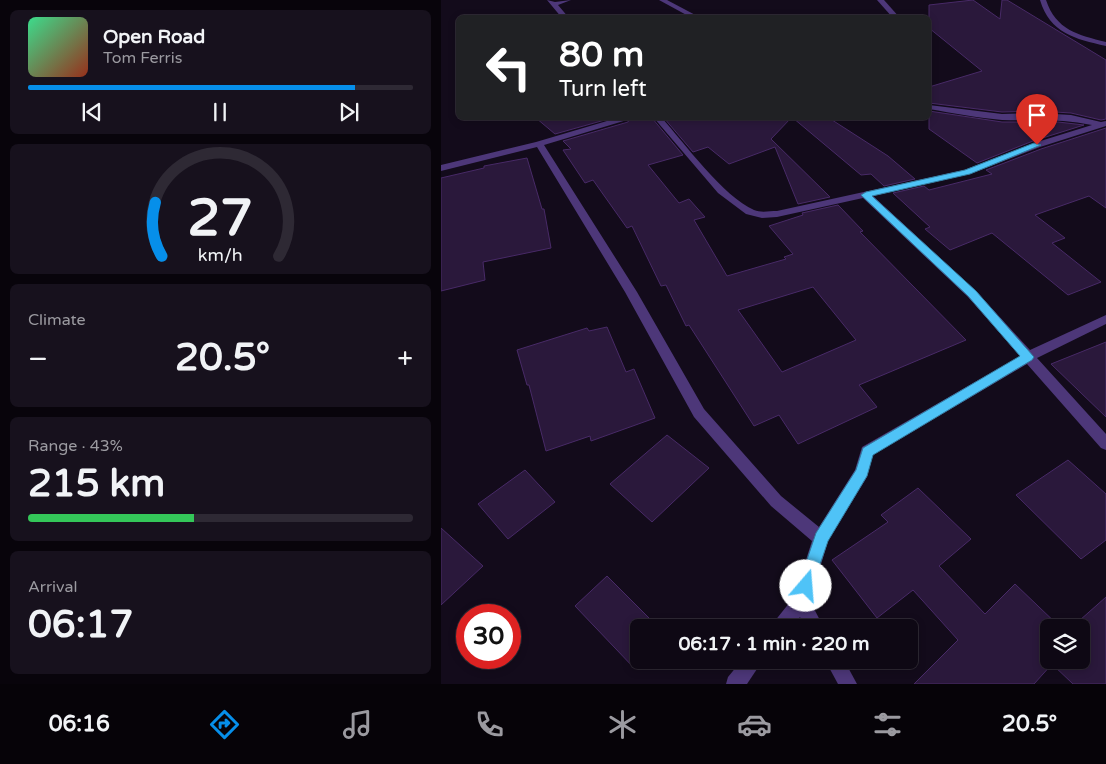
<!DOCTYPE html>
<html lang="en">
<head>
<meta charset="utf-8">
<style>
	body { margin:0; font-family:"Varela Round",sans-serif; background:#17111d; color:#f1f3f6; height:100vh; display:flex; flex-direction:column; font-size:19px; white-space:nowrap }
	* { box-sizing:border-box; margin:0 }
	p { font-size:16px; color:#9b9aa0 }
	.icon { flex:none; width:28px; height:28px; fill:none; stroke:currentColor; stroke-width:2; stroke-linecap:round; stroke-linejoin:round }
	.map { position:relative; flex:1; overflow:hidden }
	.drawer { display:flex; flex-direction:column; gap:10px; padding:10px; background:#08040b; width:441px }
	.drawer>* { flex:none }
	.guide { position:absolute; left:15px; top:15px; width:475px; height:105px; border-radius:8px; box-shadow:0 2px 8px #0003,0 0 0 1px #2e2934; background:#202124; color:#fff; overflow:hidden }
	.tools { position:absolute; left:599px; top:619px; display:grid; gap:10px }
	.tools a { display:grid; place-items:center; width:50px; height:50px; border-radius:8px; background:#0e0814; box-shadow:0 2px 8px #0003,0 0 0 1px #2e2934; font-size:25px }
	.speed { position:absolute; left:15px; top:604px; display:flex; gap:10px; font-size:25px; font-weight:700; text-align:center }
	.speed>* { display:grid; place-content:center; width:65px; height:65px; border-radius:50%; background:#0e0814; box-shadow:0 2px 8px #0003,0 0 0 1px #2e2934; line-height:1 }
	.speed .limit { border:8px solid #d22; background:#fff; color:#111 }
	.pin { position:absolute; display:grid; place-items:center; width:42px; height:42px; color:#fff; margin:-51px -21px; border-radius:50% 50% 50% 0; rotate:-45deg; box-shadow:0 0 5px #0007 }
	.pin .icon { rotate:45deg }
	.me { position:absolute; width:55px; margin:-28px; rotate:18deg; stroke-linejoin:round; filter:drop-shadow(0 0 4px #0008) }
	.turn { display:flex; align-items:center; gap:18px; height:105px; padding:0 20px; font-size:22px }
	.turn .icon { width:65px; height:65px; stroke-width:2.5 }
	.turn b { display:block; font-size:35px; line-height:42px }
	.big { font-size:38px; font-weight:700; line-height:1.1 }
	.drawer .tile { flex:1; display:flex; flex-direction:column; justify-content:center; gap:8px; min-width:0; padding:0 18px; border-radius:8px; background:#17111d }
	.drawer .dial { align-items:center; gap:0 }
	.dial svg { height:130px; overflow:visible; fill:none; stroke:#2e2934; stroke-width:7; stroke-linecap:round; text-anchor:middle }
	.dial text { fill:#f1f3f6; stroke:none }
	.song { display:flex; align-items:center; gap:15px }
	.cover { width:60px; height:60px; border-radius:8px; background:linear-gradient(135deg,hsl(150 70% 55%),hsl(10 70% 35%)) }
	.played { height:5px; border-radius:2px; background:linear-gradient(90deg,#068fea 85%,#2e2934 85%) }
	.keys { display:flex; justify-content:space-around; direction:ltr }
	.heat { display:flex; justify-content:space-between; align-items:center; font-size:28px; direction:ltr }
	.charge { height:8px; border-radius:4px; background:linear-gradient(90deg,#34c759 43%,#2e2934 0) }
	.trip { position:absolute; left:189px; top:619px; width:288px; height:50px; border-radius:8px; background:#0e0814; box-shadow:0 2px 8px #0003,0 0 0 1px #2e2934; font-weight:700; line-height:50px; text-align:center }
	.tab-bar { display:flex; height:80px; justify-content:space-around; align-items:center; background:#060308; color:#9b9aa0 }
	.tab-bar .icon { width:35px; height:35px }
	.tab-bar .active { color:#068fea }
	.tab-bar b { font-size:22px; color:#f1f3f6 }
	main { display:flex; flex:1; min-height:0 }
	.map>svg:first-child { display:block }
	.building { fill:#2a183b; stroke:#482a67; fill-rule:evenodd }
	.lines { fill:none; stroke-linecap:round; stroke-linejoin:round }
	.minor { fill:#4d3779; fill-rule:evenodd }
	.route { fill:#4fc3f7; stroke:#337fa1 }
</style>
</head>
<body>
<main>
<section class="drawer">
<div class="tile">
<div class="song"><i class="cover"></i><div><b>Open Road</b><p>Tom Ferris</p></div></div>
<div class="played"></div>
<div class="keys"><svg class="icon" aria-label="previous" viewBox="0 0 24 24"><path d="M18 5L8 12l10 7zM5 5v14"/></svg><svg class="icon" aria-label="pause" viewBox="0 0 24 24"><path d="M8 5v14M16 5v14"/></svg><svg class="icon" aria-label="next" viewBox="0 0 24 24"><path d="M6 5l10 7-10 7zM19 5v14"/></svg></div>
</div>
<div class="tile dial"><svg viewBox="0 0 100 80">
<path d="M14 69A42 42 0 1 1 86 69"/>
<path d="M14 69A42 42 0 0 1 10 36" stroke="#068fea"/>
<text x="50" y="56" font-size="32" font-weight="700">27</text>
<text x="50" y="72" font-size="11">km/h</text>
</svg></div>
<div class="tile"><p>Climate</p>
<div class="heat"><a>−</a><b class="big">20.5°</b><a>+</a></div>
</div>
<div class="tile"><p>Range · 43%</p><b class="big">215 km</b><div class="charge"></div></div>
<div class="tile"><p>Arrival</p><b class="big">06:17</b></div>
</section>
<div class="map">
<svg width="665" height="684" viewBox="0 0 665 684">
	<rect width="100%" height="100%" fill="#130b1b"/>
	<!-- building -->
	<g class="building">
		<polygon points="532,0 559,19 561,0 566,0 665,60 665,119 660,120 630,113 598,111 561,112 488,103 488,87 541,71 488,28 488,5"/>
		<polygon points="488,111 561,122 617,122 643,125 592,141 536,163 488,129"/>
		<polygon points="95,118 171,118 114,134"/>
		<path d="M 189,118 L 211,118 L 242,155 L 207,165 L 238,203 L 248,199 L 264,217 L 253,220 L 286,276 L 345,259 L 343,257 L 352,254 L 328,226 L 362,215 L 361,213 L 397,205 L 422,231 L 419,232 L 525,340 L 418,385 L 436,407 L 357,444 L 338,415 L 313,426 L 248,325 L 245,326 L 225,285 L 220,286 L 191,226 L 186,228 L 152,180 L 144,183 L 122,150 L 130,149 L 122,141 L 187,122 ZM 372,287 L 415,340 L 341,372 L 297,310 Z"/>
		<polygon points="223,118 350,118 330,139 389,197 357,204 334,147 288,164 267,147 252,152"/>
		<polygon points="352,118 388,118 447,156 474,179 443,186 430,174 420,175"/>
		<polygon points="665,128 665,208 648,196 594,215 624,238 611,243 660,282 627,295 551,233 509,250 484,229 489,227 452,193 483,186 488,190 551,174 545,170 600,149"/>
		<polygon points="86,158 101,209 103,209 110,248 42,262 44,280 0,291 0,178 43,168 43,166"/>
		<polygon points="166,327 185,372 193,369 214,418 150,441 149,436 105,451 88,385 86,385 76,350 146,328 148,331"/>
		<polygon points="665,342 665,417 610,364"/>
		<polygon points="226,435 268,468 211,522 169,484"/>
		<polygon points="627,460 665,494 665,540 640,559 575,495"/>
		<polygon points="84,470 114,502 67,539 37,504"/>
		<polygon points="477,488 530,539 498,566 544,614 574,584 620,628 608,628 608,660 640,660 640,628 630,628 665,597 665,684 632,684 611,664 593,684 473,684 517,640 472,590 436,618 391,560 447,522 440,515"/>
		<polygon points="0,528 42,566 0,605"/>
		<polygon points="166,576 218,628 198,628 198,660 202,660 194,669 134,606"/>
	</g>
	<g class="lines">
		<!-- minor -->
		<g class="minor">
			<polygon points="106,0 114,2 130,0 117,5 128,18 121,18"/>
			<polygon points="218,0 226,0 260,18 251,18"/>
			<polygon points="436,0 443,0 459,18 452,18"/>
			<path d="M 599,0 L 605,0 C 615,30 637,35 665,42 L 665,46 C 634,39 609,33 599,0 Z"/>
			<path d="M 488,105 L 561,114 L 598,113 L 630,115 L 660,122 L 665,121 L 665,126 L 599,147 L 529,174 L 432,196 L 535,291 L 589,350 L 665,315 L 665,324 L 596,358 L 665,434 L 665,450 L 660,448 L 586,364 L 432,455 L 426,477 L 387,541 L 369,601 L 383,628 L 364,628 L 359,617 L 351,628 L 330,628 L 333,622 L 353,597 L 371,541 L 330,506 L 253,417 L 184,292 L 96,147 L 0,171 L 0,165 L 95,142 L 176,118 L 187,118 L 186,120 L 103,145 L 196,292 L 263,409 L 340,496 L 378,527 L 414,470 L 421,447 L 579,356 L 527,297 L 422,198 L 336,217 L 321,218 L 305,214 L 277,193 L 213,118 L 221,118 C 243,143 283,197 313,210 C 320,213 328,211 336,211 L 523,170 L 593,143 L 651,125 C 618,118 594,121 561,120 C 537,118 512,113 488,109 Z"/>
			<polygon points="301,660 322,660 306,684 285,684 287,677"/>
			<polygon points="384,660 403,660 416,684 397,684"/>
		</g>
	</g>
	<!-- route -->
	<polygon class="route" points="593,143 600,145 529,174 431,196 535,291 593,357 591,360 432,455 426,476 387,541 370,591 365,594 359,591 357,586 375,533 415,470 422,448 579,356 527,296 420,195 425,192 524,170"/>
</svg>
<div class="tools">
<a><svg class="icon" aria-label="layers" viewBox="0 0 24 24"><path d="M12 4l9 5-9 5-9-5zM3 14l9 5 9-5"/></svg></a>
</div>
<div class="speed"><div class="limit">30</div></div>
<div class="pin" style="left:596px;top:145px;background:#d93025"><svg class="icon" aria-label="arrive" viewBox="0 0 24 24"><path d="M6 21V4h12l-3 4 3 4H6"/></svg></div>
<svg class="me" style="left:365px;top:586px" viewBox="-20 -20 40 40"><circle r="19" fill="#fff"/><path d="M0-13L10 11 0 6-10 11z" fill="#4fc3f7"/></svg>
<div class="trip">06:17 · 1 min · 220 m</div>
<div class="guide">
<div class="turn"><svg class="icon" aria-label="left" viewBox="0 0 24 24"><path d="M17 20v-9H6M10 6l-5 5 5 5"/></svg><div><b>80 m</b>Turn left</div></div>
</div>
</div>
</main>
<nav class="tab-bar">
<b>06:16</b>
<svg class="icon active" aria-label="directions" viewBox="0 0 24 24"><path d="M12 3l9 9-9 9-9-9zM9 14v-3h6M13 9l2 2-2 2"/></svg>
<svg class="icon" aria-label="music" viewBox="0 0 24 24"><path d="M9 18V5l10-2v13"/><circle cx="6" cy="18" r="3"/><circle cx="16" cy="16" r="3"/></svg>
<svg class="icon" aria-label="phone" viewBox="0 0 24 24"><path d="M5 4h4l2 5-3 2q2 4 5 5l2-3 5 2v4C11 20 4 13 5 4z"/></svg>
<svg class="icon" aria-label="climate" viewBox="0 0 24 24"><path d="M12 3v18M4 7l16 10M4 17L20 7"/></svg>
<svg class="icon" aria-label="car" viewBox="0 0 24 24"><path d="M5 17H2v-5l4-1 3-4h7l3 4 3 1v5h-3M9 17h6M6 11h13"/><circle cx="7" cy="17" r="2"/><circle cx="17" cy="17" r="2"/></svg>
<svg class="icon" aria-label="filters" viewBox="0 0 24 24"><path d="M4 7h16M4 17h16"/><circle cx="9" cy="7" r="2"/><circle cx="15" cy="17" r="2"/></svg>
<b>20.5°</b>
</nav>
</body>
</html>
